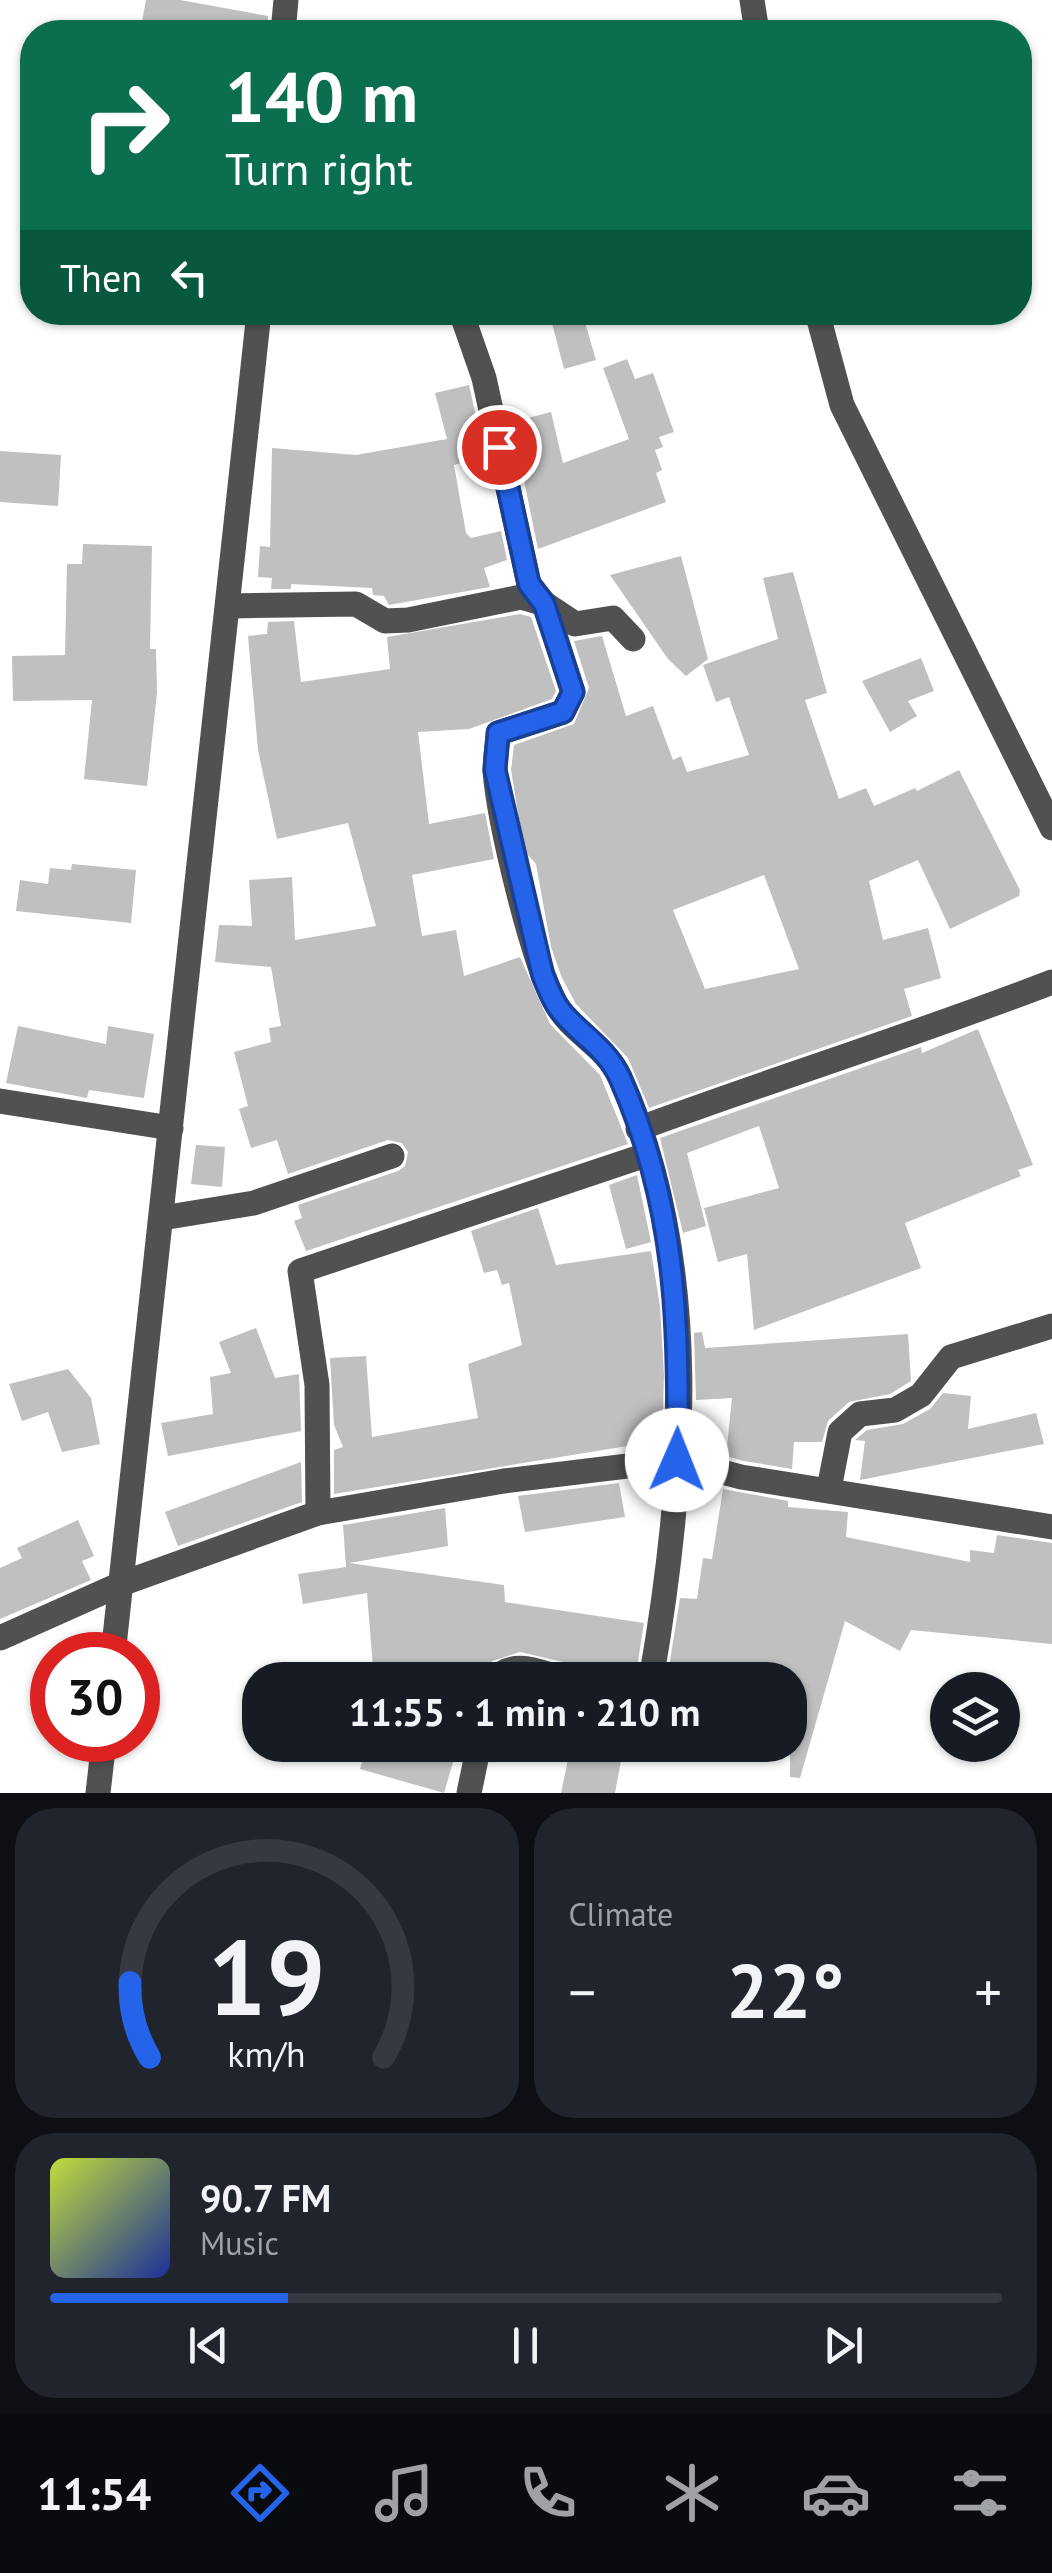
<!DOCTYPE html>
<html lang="en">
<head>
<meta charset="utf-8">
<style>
	body { margin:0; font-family:"PT Sans",sans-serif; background:#20242c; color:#f1f3f6; height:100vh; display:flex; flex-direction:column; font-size:38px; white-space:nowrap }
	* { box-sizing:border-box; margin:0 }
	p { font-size:32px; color:#9ea1a6 }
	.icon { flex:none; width:55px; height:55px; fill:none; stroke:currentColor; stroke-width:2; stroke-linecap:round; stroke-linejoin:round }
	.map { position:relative; height:1793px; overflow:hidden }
	.panel { display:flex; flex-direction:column; gap:15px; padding:15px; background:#0d0f14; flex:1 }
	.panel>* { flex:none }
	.banner { position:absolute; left:20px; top:20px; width:1012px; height:305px; border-radius:40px; box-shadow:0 2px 8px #0004; background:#0b6e4f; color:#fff; overflow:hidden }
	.fabs { position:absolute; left:930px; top:1672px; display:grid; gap:20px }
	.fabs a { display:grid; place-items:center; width:90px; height:90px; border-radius:50%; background:#171b24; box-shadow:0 2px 8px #0004; font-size:50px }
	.speed { position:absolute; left:30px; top:1632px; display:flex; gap:20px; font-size:50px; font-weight:700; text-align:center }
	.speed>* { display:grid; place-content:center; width:130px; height:130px; border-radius:50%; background:#171b24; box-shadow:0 2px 8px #0004; line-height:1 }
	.speed .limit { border:15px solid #d22; background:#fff; color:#111 }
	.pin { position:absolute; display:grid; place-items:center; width:85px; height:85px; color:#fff; margin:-42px; border:5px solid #fff; border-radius:50%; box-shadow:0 2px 10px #0007 }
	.me { position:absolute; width:110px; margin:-55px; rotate:1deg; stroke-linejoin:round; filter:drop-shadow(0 0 8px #0008) }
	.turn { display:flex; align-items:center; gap:35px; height:210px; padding:0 40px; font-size:45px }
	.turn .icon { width:130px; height:130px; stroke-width:2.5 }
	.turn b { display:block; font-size:70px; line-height:85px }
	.then { display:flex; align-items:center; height:95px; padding:0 40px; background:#0003; gap:20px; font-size:38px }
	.big { font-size:75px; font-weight:600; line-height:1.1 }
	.panel .widget { flex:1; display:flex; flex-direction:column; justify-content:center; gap:15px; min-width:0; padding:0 35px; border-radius:40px; background:#20242c }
	.panel .dial { align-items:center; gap:0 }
	.dial svg { height:260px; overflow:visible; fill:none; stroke:#363941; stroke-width:7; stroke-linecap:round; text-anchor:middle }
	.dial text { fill:#f1f3f6; stroke:none }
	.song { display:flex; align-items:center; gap:30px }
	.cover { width:120px; height:120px; border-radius:15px; background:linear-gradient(135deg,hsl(70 70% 55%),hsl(230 70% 35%)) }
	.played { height:10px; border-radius:5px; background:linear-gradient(90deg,#2563eb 25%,#363941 25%) }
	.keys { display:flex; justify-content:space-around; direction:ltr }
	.heat { display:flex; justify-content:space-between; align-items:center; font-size:55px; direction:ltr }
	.panel .tiles { flex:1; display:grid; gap:15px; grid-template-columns:1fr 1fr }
	.widget:last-child { grid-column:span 2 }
	.trip { position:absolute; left:242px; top:1662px; width:565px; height:100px; border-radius:40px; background:#171b24; box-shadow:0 2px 8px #0004; font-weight:600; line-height:100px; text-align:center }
	.menu { display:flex; height:160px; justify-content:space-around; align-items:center; background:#090b0e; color:#9ea1a6 }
	.menu .icon { width:70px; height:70px }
	.menu .on { color:#2563eb }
	.menu b { font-size:45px; color:#f1f3f6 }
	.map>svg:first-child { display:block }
	.building { fill:#c0c0c0; fill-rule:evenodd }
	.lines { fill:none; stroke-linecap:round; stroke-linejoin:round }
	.minor { stroke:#515151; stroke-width:25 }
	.route-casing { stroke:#184099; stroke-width:25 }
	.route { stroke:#2563eb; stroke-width:18 }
</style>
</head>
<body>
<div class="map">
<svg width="1052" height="1793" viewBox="0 0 1052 1793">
	<rect width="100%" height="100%" fill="#fff"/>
	<!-- building -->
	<g class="building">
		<polygon points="146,0 180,0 268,16 267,32 140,32"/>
		<polygon points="549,312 582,312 596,360 564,369"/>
		<polygon points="627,359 635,379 653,373 674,432 659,437 663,447 655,450 662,470 656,473 666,502 538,549 512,422 551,412 563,463 629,439 603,368"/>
		<polygon points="469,385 485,457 454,465 466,533 471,538 501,531 507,560 484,568 490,587 389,605 384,596 373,595 372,588 291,584 291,589 271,589 272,578 258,577 260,546 270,547 272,448 356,455 447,439 435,393"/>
		<polygon points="0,451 61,455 58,506 0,502"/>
		<polygon points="83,544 152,546 150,649 156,649 157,693 147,786 84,779 92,700 13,701 12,656 65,655 67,564 82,564"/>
		<polygon points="681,556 708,659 686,676 668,659 610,575"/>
		<path d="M 793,572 L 827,693 L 805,700 L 839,799 L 866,788 L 874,806 L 915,788 L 917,791 L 959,770 L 1020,890 L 1019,896 L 950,929 L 918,860 L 869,881 L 883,940 L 928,928 L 941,978 L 904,989 L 912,1016 L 649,1108 L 628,1058 L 576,1004 L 562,978 L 551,947 L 536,864 L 526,853 L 519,819 L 511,770 L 514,745 L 574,724 L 589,688 L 574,641 L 602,636 L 626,716 L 653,706 L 673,760 L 681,756 L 687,772 L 749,755 L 729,697 L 716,702 L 703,665 L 778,639 L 763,578 ZM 764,875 L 799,969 L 705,989 L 673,910 Z"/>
		<polygon points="520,614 531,617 556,691 552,699 469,729 418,732 429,824 485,813 494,859 412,875 422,936 456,930 464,976 520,957 550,1024 600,1075 628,1144 306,1251 294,1221 302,1218 298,1205 398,1171 405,1166 408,1152 402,1143 388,1140 288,1174 277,1140 251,1148 239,1109 248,1106 234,1052 271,1042 269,1028 281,1026 271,967 215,962 219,925 252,926 249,880 292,877 295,940 376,926 348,823 277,839 258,750 248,636 267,634 268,622 294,621 301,682 390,669 387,637"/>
		<polygon points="921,658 934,691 908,701 917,716 890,732 862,681"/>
		<polygon points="72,864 136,870 131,923 16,911 20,880 48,884 50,868 71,870"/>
		<polygon points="18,1026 106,1044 108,1026 154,1034 144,1098 89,1090 87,1098 6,1083"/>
		<polygon points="978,1029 1033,1165 1018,1170 1021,1176 905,1223 921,1268 754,1330 747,1254 718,1262 704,1208 779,1188 759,1126 687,1153 706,1226 683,1233 660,1138 921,1047 922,1053"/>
		<polygon points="196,1145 225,1147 222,1187 191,1184"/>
		<polygon points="637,1175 651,1242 626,1249 609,1185"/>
		<polygon points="538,1208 556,1265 651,1251 660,1306 664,1375 663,1411 653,1413 658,1441 334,1494 334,1450 343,1447 334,1425 330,1358 366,1356 372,1437 478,1418 468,1364 522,1345 509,1283 502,1285 497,1270 484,1273 471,1231"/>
		<polygon points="256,1328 275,1378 299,1374 301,1431 168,1456 161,1423 213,1414 210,1377 231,1373 219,1342"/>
		<polygon points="702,1332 705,1348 908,1334 911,1381 890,1394 849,1402 828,1421 822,1442 794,1442 792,1469 744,1461 726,1456 732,1398 696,1400 694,1333"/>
		<polygon points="68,1369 91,1398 100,1444 62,1452 48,1412 22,1421 9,1384"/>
		<polygon points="943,1393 971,1396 968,1429 1036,1413 1044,1444 860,1480 865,1441 855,1440 867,1430 903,1424 930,1409"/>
		<polygon points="301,1462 302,1502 178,1546 165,1512"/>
		<polygon points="619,1483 625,1517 525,1532 518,1496"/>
		<polygon points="723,1489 788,1501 788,1507 848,1512 846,1537 970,1562 970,1550 994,1553 997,1535 1052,1543 1052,1644 911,1630 900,1651 845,1621 800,1778 790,1777 790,1680 667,1680 680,1598 697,1599 703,1558 712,1559"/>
		<polygon points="445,1508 448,1546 349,1563 504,1585 505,1602 644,1623 635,1680 584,1677 572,1664 520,1652 492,1661 479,1680 374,1680 367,1593 303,1604 298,1574 346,1567 343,1525"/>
		<polygon points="78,1520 94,1556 82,1561 91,1580 0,1619 0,1568 22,1558 17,1548"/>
		<polygon points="367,1745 458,1745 444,1793 360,1769"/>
		<polygon points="571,1745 624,1745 615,1793 561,1793"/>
	</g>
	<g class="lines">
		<!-- minor -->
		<g class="minor">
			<polyline points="752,0 757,32"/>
			<polyline points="283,32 286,0"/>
			<path d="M 461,312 L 484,378 L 529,584 L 545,604 L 573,692 L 563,712 L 499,733 C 497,745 495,758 495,771 C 499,821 532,961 556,1004 C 573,1034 605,1045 620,1077 C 704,1264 685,1484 651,1680"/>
			<polyline points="817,312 842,405 1052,828"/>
			<polyline points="229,606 356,604 385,621 408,620 521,597 545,604 575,624 613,618 633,639"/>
			<polyline points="0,1101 171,1128"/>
			<path d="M 638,1129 C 775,1078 915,1035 1052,982"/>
			<polyline points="162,1218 254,1203 392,1156"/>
			<polyline points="829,1489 840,1432 860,1414 895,1410 921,1395 951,1357 1052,1326"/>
			<polyline points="318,1513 317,1385 300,1271 646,1155"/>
			<polyline points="0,1638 121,1584 318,1513 504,1481 677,1460 741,1477 1052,1527"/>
			<polyline points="113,1655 259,312"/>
			<path d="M 495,1680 C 513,1657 543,1674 568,1680"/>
			<polyline points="98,1793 104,1740"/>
			<polyline points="469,1793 479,1745"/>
		</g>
	</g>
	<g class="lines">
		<!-- route casing -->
		<g class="route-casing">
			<path id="route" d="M 499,447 L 529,584 L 544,604 L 573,692 L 563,712 L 498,733 L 495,770 L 543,976 C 548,987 552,1000 560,1010 C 580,1035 606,1047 620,1078 C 676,1204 680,1325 677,1460"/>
		</g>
		<!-- route -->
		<use href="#route" class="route"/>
	</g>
</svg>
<div class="fabs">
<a><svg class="icon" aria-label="layers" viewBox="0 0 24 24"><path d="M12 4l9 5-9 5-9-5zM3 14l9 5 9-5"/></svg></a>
</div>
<div class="speed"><div class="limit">30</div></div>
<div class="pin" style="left:499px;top:447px;background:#d93025"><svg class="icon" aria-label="arrive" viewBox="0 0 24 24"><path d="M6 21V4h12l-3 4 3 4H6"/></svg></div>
<svg class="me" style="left:677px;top:1460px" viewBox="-20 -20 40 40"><circle r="19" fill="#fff"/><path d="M0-13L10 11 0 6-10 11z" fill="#2563eb"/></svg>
<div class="trip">11:55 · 1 min · 210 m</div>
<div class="banner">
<div class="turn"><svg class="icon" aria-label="right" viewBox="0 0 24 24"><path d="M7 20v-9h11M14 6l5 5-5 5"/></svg><div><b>140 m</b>Turn right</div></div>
<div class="then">Then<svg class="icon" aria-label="left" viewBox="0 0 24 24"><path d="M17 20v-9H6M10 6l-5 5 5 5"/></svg></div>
</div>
</div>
<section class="panel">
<div class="tiles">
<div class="widget dial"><svg viewBox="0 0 100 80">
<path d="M14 69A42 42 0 1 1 86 69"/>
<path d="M14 69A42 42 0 0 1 8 46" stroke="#2563eb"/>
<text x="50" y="56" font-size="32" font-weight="700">19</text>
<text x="50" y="72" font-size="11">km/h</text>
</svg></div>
<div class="widget"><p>Climate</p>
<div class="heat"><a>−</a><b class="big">22°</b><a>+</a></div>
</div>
<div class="widget">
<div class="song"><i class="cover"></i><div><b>90.7 FM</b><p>Music</p></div></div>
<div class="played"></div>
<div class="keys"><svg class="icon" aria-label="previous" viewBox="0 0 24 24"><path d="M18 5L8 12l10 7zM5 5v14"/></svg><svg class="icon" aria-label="pause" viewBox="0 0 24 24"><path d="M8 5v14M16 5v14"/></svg><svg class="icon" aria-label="next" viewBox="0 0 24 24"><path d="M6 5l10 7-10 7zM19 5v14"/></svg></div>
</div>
</div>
</section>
<nav class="menu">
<b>11:54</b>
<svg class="icon on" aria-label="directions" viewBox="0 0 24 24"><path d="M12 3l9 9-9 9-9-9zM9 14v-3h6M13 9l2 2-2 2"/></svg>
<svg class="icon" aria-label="music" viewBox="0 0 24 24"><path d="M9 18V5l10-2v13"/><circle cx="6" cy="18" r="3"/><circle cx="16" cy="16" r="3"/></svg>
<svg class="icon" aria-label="phone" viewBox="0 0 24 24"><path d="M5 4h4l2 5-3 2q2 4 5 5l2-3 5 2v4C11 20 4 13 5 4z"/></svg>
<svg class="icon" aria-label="climate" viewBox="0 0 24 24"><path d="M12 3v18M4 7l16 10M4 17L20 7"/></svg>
<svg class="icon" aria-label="car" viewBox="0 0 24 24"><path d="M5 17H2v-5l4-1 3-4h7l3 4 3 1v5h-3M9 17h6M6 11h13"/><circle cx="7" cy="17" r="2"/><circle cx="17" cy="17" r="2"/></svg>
<svg class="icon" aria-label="filters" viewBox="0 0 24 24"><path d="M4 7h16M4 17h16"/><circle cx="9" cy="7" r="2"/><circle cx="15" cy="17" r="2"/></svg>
</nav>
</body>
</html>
